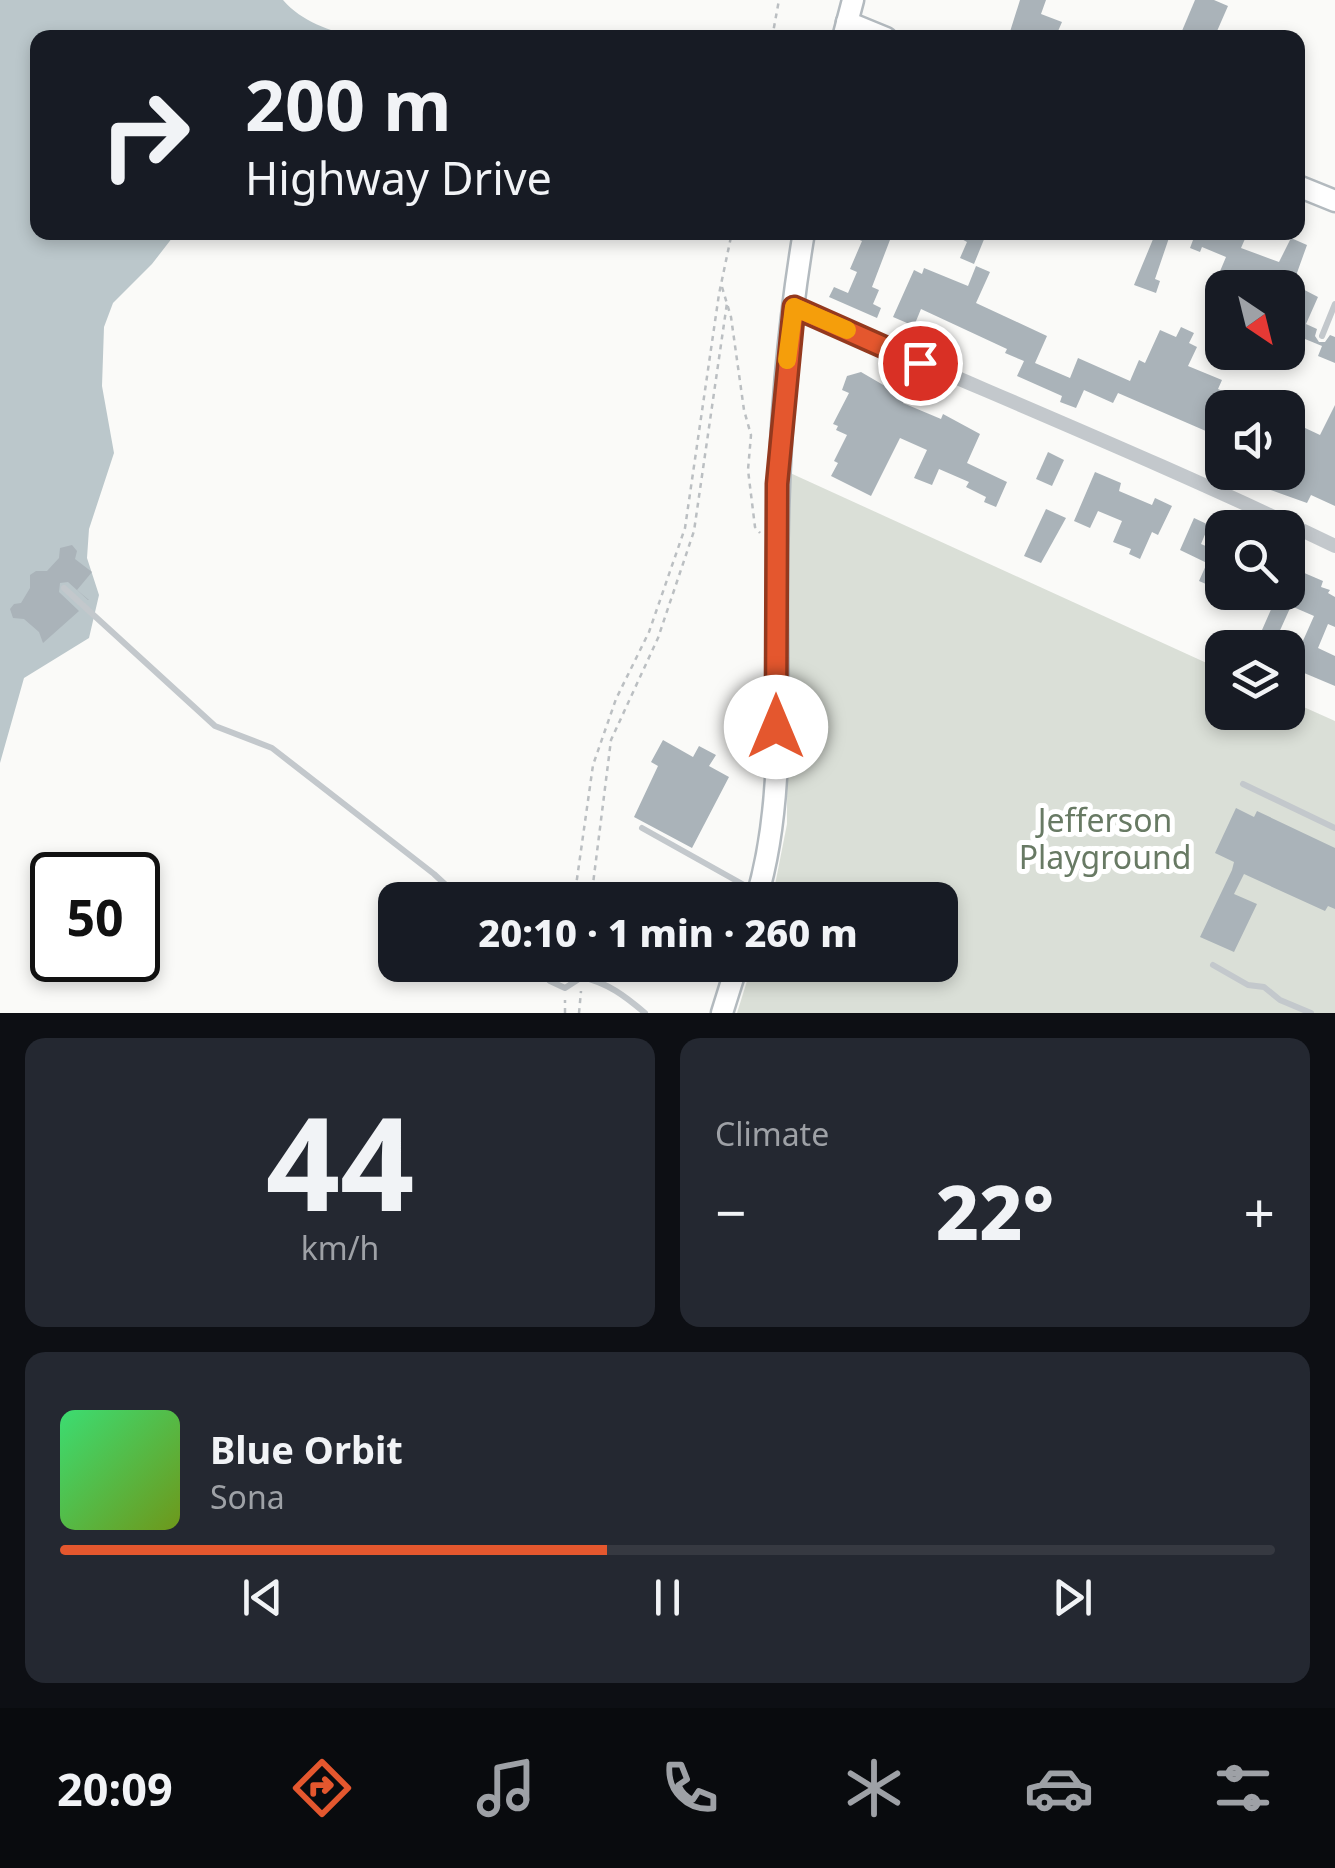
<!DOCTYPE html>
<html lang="en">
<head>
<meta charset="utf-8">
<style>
	body { margin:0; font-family:"Noto Sans",sans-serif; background:#242831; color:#f1f3f6; height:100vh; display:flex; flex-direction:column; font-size:38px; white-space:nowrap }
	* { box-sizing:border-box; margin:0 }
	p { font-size:32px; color:#9ea1a6 }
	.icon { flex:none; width:55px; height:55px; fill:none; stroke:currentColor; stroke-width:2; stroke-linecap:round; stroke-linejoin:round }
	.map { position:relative; height:1013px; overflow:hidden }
	.sheet { display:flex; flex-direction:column; gap:25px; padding:25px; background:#0d0f14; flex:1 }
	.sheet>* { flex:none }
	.top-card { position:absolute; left:30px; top:30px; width:1275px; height:210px; border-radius:20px; box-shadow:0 5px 15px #0003; background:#171b24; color:#f1f3f6; overflow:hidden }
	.needle { width:65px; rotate:145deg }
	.buttons { position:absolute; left:1205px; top:270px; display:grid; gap:20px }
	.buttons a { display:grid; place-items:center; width:100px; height:100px; border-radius:20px; background:#171b24; box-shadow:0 5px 15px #0003; font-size:50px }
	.speed { position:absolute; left:30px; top:852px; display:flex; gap:20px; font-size:50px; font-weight:700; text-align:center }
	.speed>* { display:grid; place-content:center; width:130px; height:130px; border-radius:50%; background:#171b24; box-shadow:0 5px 15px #0003; line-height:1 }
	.speed .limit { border:5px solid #111; border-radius:15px; background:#fff; color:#111 }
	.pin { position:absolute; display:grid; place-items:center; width:85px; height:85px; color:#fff; margin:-42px; border:5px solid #fff; border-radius:50%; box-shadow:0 2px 10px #0007 }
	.me { position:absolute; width:110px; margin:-55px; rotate:0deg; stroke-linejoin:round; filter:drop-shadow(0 0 8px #0008) }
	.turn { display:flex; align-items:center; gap:35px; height:210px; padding:0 50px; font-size:45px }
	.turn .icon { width:130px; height:130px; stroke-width:2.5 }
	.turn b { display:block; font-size:70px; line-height:85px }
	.big { font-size:75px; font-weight:800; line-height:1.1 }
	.sheet .tile { flex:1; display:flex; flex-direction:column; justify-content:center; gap:15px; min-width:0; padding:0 35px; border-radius:20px; background:#242831 }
	.sheet .dial { align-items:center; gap:0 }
	.dial b { font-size:130px; line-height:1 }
	.song { display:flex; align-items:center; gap:30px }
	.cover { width:120px; height:120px; border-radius:15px; background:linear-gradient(135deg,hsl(140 70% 55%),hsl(80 70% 35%)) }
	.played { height:10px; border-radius:5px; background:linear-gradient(90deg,#e4572e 45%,#363941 45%) }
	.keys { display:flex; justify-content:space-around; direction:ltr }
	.heat { display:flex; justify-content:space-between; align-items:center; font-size:55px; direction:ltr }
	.sheet .tiles { flex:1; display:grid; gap:25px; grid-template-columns:1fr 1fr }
	.tile:last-child { grid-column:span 2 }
	.trip { position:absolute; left:378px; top:882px; width:580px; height:100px; border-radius:20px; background:#171b24; box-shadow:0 5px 15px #0003; font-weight:800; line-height:100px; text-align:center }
	.tab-bar { display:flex; height:160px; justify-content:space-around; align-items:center; background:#090b0e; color:#9ea1a6 }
	.tab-bar .icon { width:70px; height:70px }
	.tab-bar .active { color:#e4572e }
	.tab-bar b { font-size:45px; color:#f1f3f6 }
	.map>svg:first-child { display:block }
	.green { fill:#dadfd7 }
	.water { fill:#bbc7cb }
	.building { fill:#aab3b9 }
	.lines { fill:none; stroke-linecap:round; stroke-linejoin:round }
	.secondary-casing { stroke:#b3babf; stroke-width:25 }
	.path { stroke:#bbbfc2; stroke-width:2.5; stroke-dasharray:5 5; stroke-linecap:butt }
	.service { stroke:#c3c8cc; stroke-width:6 }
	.minor { stroke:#c3c8cc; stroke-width:14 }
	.secondary { stroke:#fff; stroke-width:20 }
	.route-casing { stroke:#94391e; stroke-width:25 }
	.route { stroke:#e4572e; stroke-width:18 }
	.slow { stroke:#f59e0b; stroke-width:18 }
	.labels { text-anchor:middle; stroke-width:10; stroke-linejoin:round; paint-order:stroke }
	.park-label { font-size:32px; fill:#687a64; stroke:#fff }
</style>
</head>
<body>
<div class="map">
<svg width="1335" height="1013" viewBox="0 0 1335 1013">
	<rect width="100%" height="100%" fill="#fafaf8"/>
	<!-- green -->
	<polygon class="green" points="788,472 1222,670 1222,712 1288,712 1288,700 1335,721 1335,1013 737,1013 752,965 940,965 940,900 772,900 787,824"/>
	<!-- water -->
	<path class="water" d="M 0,0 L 283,0 C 302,22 330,31 357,37 L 38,38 L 38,232 L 176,233 L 152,264 L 113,303 L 104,327 L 102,386 L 114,453 L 89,529 L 87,558 L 99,595 L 89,638 L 24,678 L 0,763 Z"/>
	<!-- building -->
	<g class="building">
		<polygon points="1020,0 1046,0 1041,14 1062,22 1055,38 1008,38"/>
		<polygon points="1195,0 1214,0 1228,6 1214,38 1179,38"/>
		<polygon points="841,232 893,232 872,287 879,290 873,304 881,308 877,318 829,297 834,287 848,293 857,272 850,269 862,241"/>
		<polygon points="949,232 987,232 974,264 960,258 967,242"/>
		<polygon points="1156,232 1171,232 1155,279 1160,281 1156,293 1134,285"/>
		<polygon points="1196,232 1248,232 1241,248 1279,262 1291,238 1307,245 1293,284 1318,297 1306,324 1317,329 1315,336 1319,342 1325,342 1330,335 1335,337 1335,363 1318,356 1322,346 1288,332 1288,288 1213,288 1226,257 1202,247 1200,252 1190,248"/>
		<polygon points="976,266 990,272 976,303 1047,336 1035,363 1070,378 1078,358 1130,381 1139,360 1145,363 1160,330 1176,337 1181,327 1194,333 1189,343 1197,347 1188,366 1222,380 1218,389 1232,395 1227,408 1222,408 1222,438 1118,393 1113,403 1084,390 1076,408 1060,402 1062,396 1017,376 1024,361 1005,353 1007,349 921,309 914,326 893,317 914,270 922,274 924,268 968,286"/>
		<polygon points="861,372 885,386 886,383 908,393 903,403 941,419 943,414 980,434 967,463 1007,482 996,507 984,502 986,497 966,487 969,482 939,469 932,485 914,478 927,450 900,438 871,496 831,476 838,463 834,461 847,435 836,430 838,426 833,424 849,393 842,390 847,376"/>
		<polygon points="1335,405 1335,506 1311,495 1307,503 1265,488 1272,472 1288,472 1288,420 1320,435"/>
		<polygon points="1048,452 1064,460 1052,486 1036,479"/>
		<polygon points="1095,472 1121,483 1119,491 1152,505 1155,498 1172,506 1158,535 1152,532 1140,559 1129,554 1131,549 1113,542 1122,521 1098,511 1090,528 1074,521"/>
		<polygon points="1046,509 1066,518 1041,563 1024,556"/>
		<polygon points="1194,518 1209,525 1201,544 1222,553 1222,591 1199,581 1207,563 1180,550"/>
		<polygon points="72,545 77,551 75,559 92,572 77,590 89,600 88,600 68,582 60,583 59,592 79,611 43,643 39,632 24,619 13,618 10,609 14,604 21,603 30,588 30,575 36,571 47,571 59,558 60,548"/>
		<polygon points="1288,566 1323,581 1321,587 1330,590 1328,593 1335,597 1335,627 1328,624 1318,648 1335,656 1335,686 1297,670 1288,691 1288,648 1298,652 1314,616 1291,606 1277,637 1262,630 1273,605 1245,592 1288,592"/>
		<polygon points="663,740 693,757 699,746 716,755 709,766 729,777 692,848 634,817 658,766 651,762"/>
		<polygon points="1236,808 1254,817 1257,811 1335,848 1335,909 1328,906 1325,911 1244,874 1234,894 1257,904 1234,952 1200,937 1232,870 1234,862 1215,853"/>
	</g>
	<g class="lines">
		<!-- secondary casing -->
		<g class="secondary-casing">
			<g id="secondary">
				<polyline points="847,22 886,38"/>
				<polyline points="843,38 853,0"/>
				<polyline points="1298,186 1335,201"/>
				<path d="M 756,900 C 786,801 776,691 777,589 C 777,469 784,351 804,232"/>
				<polyline points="722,1013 737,965"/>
			</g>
		</g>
		<!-- path -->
		<g class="path">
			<polyline points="772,38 779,0"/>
			<polyline points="722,287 731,317 744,410 751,435 748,470 755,527 760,533"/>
			<polyline points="574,900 593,765 616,699 649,632 685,528 719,294 732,232"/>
			<polyline points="591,900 611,740 658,638 694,531 727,303"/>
			<polyline points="565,1013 565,1000"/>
			<polyline points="579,1013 581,991"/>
		</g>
		<!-- service -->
		<g class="service">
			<polyline points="1322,336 1335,304"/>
			<polyline points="64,588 215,726 272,748 434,874 462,900"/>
			<polyline points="1243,784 1335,828"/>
			<polyline points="642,828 753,890"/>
			<path d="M 533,965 L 550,981 L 565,988 L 582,977 C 608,983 625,996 645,1013"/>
			<polyline points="1213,965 1248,985 1264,987 1280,1000 1311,1013"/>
		</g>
		<!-- minor -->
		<path class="minor" d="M 794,307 C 974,387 1157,460 1335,546"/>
		<!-- secondary -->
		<use href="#secondary" class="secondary"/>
	</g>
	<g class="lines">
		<!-- route casing -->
		<g class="route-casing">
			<polyline id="route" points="776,727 777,484 794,307 920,363"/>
		</g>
		<!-- route -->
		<use href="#route" class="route"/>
		<!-- slow -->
		<polyline class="slow" points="787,360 794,307 847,330"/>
	</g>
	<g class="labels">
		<!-- park labels -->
		<g class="park-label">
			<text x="1105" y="832">Jefferson<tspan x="1105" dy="37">Playground</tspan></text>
		</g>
	</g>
</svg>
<div class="buttons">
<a><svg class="needle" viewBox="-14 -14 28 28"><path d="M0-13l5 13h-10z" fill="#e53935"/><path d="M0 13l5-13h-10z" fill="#9ea1a6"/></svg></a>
<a><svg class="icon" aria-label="sound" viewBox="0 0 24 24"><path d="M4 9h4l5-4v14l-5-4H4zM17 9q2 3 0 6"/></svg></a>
<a><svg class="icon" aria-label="search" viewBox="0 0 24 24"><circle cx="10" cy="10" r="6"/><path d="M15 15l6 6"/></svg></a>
<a><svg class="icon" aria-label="layers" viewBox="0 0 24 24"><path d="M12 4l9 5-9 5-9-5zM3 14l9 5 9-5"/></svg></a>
</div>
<div class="speed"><div class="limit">50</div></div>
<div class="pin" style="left:920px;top:363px;background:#d93025"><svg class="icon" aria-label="arrive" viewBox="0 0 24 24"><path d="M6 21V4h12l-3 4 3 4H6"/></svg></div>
<svg class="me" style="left:776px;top:727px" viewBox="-20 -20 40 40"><circle r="19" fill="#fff"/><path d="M0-13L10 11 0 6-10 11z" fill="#e4572e"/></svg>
<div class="trip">20:10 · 1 min · 260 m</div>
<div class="top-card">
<div class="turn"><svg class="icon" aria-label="right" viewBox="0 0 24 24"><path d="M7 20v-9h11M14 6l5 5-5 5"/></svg><div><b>200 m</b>Highway Drive</div></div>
</div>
</div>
<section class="sheet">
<div class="tiles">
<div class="tile dial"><b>44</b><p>km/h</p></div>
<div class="tile"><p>Climate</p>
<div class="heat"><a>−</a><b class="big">22°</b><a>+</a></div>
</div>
<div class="tile">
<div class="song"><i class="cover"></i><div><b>Blue Orbit</b><p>Sona</p></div></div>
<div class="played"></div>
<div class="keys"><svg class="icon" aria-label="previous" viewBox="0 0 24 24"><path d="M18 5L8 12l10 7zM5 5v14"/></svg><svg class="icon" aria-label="pause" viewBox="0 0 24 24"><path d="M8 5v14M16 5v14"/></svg><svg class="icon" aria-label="next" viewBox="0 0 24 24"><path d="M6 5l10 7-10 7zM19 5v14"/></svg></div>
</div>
</div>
</section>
<nav class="tab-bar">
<b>20:09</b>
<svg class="icon active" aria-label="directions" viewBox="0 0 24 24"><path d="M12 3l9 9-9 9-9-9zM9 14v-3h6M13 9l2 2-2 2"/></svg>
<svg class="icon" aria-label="music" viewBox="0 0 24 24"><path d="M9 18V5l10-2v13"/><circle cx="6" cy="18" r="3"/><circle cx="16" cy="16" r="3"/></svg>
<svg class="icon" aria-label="phone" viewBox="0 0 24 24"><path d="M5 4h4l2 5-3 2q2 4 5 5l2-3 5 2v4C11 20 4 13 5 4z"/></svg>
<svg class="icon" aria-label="climate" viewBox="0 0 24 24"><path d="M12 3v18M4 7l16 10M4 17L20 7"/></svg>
<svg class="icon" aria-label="car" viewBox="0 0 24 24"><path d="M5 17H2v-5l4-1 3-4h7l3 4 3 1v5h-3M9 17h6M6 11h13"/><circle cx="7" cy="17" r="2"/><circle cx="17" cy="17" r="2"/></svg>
<svg class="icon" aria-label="filters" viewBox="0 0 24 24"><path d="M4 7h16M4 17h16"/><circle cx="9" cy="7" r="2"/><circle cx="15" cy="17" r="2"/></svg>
</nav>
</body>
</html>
